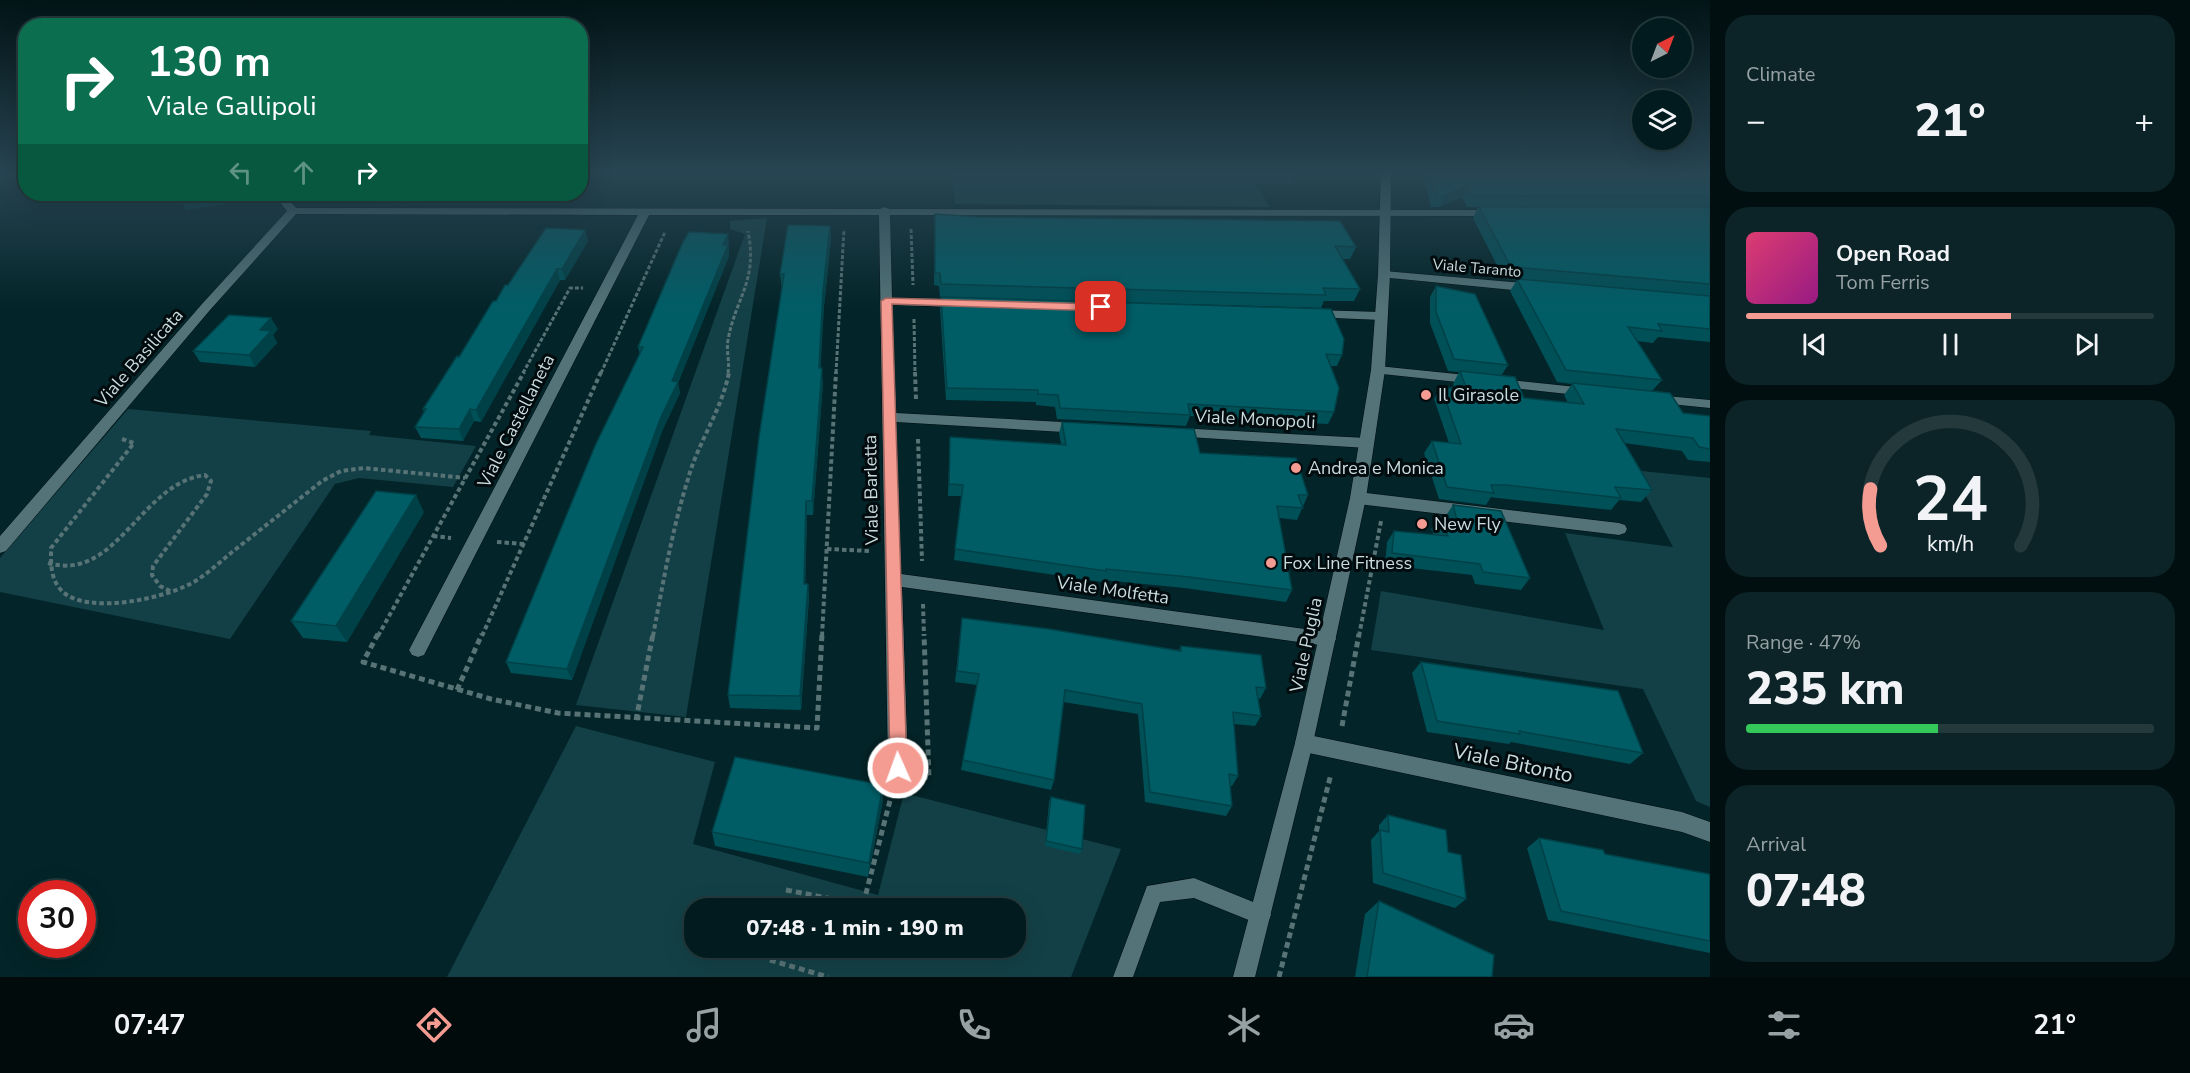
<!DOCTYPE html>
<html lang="en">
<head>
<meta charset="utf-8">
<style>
	body { margin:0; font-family:"Nunito Sans",sans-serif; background:#0c2427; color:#f1f3f6; height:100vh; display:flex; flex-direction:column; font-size:22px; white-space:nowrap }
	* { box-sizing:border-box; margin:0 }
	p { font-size:20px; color:#96a1a4 }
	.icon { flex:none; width:33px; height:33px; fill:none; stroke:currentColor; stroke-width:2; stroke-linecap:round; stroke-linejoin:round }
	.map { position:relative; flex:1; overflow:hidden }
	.details { display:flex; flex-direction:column; gap:15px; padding:15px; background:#010f10; width:480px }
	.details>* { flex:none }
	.top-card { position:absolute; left:18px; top:18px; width:570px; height:183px; border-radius:24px; box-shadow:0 6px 24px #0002,0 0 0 2px #23393c; background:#0b6e4f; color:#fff; overflow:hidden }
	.needle { width:39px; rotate:42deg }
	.fabs { position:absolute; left:1632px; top:18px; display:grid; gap:12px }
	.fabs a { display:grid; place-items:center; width:60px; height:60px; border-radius:50%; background:#021b1e; box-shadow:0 6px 24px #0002,0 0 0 2px #23393c; font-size:30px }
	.speed { position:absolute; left:18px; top:880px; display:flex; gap:12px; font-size:30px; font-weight:700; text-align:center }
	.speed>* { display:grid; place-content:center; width:78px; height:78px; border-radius:50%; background:#021b1e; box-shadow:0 6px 24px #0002,0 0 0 2px #23393c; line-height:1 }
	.speed .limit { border:9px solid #d22; background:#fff; color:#111 }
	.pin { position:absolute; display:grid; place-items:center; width:51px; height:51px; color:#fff; margin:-26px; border-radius:12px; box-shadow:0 3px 9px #0006 }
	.me { position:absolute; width:66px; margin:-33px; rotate:358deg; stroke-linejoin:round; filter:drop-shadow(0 0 4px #0008) }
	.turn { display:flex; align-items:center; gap:21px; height:126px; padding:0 30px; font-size:27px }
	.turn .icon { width:78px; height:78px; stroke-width:2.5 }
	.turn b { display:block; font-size:42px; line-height:51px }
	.lanes { display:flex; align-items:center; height:57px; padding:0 30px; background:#0003; justify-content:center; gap:30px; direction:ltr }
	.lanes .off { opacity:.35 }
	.big { font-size:45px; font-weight:800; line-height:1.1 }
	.details .widget { flex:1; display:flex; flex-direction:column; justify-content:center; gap:9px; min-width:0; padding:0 21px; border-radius:24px; background:#0c2427 }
	.details .dial { align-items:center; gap:0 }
	.dial svg { height:156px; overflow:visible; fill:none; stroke:#23393c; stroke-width:7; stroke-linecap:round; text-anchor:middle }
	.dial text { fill:#f1f3f6; stroke:none }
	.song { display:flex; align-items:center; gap:18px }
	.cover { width:72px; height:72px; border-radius:9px; background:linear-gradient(135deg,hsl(340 70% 55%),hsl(310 70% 35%)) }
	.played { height:6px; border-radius:3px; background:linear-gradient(90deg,#f59c92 65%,#23393c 65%) }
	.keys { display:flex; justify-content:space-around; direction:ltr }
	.heat { display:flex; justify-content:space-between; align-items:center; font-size:33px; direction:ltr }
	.charge { height:9px; border-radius:4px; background:linear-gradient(90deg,#34c759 47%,#23393c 0) }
	.trip { position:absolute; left:684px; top:898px; width:342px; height:60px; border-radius:24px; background:#021b1e; box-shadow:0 6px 24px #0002,0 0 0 2px #23393c; font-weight:800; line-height:60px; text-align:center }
	.tabs { display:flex; height:96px; justify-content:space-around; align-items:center; background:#010b0c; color:#96a1a4 }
	.tabs .icon { width:42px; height:42px }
	.tabs .current { color:#f59c92 }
	.tabs b { font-size:27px; color:#f1f3f6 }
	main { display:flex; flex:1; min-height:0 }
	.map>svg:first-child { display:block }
	.green { fill:#134046; fill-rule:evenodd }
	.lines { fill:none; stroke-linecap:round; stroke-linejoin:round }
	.lane-casing { stroke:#000c0f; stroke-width:1 }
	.street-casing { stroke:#000c0f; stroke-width:1 }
	.secondary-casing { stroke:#000c0f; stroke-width:1 }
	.path-far2 { stroke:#587376; stroke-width:3; stroke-dasharray:4 2; stroke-linecap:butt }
	.path-far1 { stroke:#587376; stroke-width:4; stroke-dasharray:4.5 3; stroke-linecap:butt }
	.path { stroke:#587376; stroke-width:5; stroke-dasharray:6 4; stroke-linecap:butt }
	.lane { fill:#537378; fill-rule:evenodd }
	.street { fill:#537378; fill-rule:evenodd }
	.secondary { fill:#537378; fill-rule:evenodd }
	.wall { fill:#005058 }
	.shaded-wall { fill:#004147 }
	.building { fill:#005d66; stroke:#004147; stroke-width:1.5 }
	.route { fill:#f59c92; stroke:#9f655f; stroke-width:1.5 }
	.poi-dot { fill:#f59c92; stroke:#020b0d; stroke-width:2 }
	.labels { text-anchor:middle; stroke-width:6; stroke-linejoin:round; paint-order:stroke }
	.far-street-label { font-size:15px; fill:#cadcde; stroke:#020b0d }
	.street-label { font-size:18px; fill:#cadcde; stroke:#020b0d }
	.poi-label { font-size:18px; fill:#cadcde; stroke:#020b0d; text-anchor:start }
	.near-street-label { font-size:21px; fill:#cadcde; stroke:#020b0d }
</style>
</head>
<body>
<main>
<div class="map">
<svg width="1710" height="977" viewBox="0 0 1710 977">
	<rect width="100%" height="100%" fill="#032428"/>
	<!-- green -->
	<g class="green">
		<polygon points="952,172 1289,172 1296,184 1256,184 1270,207 955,204"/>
		<polygon points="767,218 686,717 576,705 745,234 730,229 730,221"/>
		<polygon points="128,409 371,431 369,435 476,446 453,487 359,478 335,484 230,639 0,592 0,558"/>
		<polygon points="1632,470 1710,478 1710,807 1696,801 1643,689 1371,650 1381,591 1604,630 1565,533 1673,547"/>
		<path d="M 576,726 L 715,762 L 693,844 L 878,895 L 904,793 L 1121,849 L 1071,977 L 447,977 ZM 694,909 L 1016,909 L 1016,948 L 694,948 Z"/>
	</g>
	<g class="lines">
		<!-- lane casing -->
		<g class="lane-casing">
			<polygon id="lane" points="1194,878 1268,908 1271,915 1268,922 1261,925 1194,898 1160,902 1133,977 1113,977 1147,886"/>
		</g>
		<!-- street casing -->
		<g class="street-casing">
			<g id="street">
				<polygon points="278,194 288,194 289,200 296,208 880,209 884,207 889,209 1496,210 1501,213 1496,216 890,215 892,298 961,299 967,303 961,307 892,305 896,413 1081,423 1088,428 1081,433 896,422 901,574 1327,632 1333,634 1336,639 1333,644 1327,646 902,587 908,768 905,774 898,777 891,774 888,768 879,215 649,215 424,655 418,657 412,655 409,650 638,215 296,214 210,310 6,551 0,553 0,536 202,304 287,211 279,201"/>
				<polygon points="1384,271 1534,284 1540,288 1534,292 1380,277 1378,275"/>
				<polygon points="1315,310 1381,312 1387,316 1381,320 1311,317 1309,314"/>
				<polygon points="1378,366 1476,376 1483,380 1476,384 1373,373 1371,370"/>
				<polygon points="1500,379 1586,388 1593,392 1586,396 1495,386 1493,383 1495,380"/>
				<polygon points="1655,395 1710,400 1710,408 1650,402 1648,399"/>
				<polygon points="1177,428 1367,438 1374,443 1367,448 1172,436 1170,433"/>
				<polygon points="1358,492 1619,523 1625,525 1627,529 1625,533 1619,535 1358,504 1350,498"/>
				<polygon points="1304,734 1682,812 1710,822 1710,842 1682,832 1304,752 1297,749 1295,743 1297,737"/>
			</g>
		</g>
		<!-- secondary casing -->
		<g class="secondary-casing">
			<polygon id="secondary" points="1381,172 1391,172 1390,275 1385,370 1366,498 1313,743 1255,977 1233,977 1295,743 1350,498 1371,370 1378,275"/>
		</g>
		<!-- path-far2 -->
		<g class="path-far2">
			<polyline points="911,229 913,285"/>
			<polyline points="914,319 915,373"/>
			<polyline points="523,373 570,288 583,288"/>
			<polyline points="601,373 665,232"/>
			<path d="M 728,373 C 730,363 726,351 728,340 C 736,296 758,282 748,231"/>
			<polyline points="836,373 844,229"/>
		</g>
		<!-- path-far1 -->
		<g class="path-far1">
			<polyline points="915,372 916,399"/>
			<path d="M 122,439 L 134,443 L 51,548 C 51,563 50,579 62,591 C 87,616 170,598 197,580 C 211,571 223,559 236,549 C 265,526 293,504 322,481 L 341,471 L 364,468 L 465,478"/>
			<polyline points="918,439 922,561"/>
			<polyline points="433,536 451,538"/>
			<polyline points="497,542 524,544"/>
			<polyline points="827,549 870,551"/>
			<path d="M 48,563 C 117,583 140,483 205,475 L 211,481 L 207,494 L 153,566 L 152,575 L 160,586 L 172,592"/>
			<polyline points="923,604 924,636"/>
			<polyline points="378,636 524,372"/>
			<polyline points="482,636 601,372"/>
			<path d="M 653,636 C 663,583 672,530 688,479 C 698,442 722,410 729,372"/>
			<polyline points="822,636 836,372"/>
			<polyline points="1359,636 1381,521"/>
		</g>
		<!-- path -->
		<g class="path">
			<polyline points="378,634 363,662 491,699 558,713 817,728 822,634"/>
			<polyline points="457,690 482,634"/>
			<polyline points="636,720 653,634"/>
			<polyline points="1342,726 1359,634"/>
			<polyline points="922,776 929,778 924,634"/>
			<polyline points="786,890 863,905 893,789"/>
			<polyline points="770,960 828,977"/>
			<polyline points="1279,977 1331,774"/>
		</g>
		<!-- lane -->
		<use href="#lane" class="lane"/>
		<!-- street -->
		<use href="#street" class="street"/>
		<!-- secondary -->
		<use href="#secondary" class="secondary"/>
	</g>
	<!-- wall -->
	<g class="wall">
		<polygon points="1427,172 1587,174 1585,172 1710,172 1710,342 1658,337 1653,343 1637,341 1662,380 1652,391 1683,413 1710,416 1710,462 1688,460 1682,451 1624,443 1652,490 1641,502 1619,500 1611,510 1497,498 1491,497 1486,505 1439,499 1424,453 1432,441 1449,443 1434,399 1441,387 1455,388 1453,384 1459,372 1448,371 1430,323 1430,297 1436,286 1508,365 1501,376 1524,398 1568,403 1564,395 1572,384 1557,382 1510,291 1517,280 1504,279 1473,218 1478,207 1467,207 1462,197 1440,207 1431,207 1424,179"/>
		<polygon points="935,214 1356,247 1350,259 1343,259 1360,289 1354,301 1324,301 1321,308 940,297 939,286 934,285"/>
		<polygon points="830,226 831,240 824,306 820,368 823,383 813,515 807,515 805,584 808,584 809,598 801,710 730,708 728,695 782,288 780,274"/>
		<polygon points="585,230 588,241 565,280 560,280 481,422 474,421 463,441 421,438 415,427 424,412 423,409 508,285"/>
		<polygon points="728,234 729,256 678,383 680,393 663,429 572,680 511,673 506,662 640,354 638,347"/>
		<polygon points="941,297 1342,355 1337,366 1331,366 1334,412 1328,424 1190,416 1186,426 1057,419 1055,407 1036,405 1036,402 946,400 940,309"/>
		<polygon points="278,329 273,335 277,343 255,367 200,362 193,351"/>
		<polygon points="1062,422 1200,453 1308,495 1297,520 1279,518 1292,590 1286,602 1184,588 1103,580 1102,582 954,560 961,496 948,496 950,437 1061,444 1059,433"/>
		<polygon points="1453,505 1530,578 1521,590 1475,584 1472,575 1385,565 1387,542 1394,531 1434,535 1431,529 1439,517 1445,518 1445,517"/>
		<polygon points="424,512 347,642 303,638 291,621"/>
		<polygon points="962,618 1179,650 1181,646 1266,688 1260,699 1258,698 1261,716 1255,726 1234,724 1238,776 1232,786 1230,786 1232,806 1226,816 1145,802 1138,714 1063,702 1054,780 1051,790 961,770 977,685 955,682"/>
		<polygon points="1421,662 1643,753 1630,764 1511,742 1509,744 1427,732 1412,673"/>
		<polygon points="883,785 883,800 868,877 715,846 712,832"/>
		<polygon points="1051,797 1082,849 1080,854 1045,846 1049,802"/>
		<polygon points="1388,815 1448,852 1466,899 1455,908 1373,883 1371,840 1379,831 1379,825"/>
		<polygon points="1539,838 1605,854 1710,876 1710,953 1548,920 1527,848"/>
		<polygon points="1379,901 1492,977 1355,977 1365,914"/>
	</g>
	<!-- shaded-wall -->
	<g class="shaded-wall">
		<polygon points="1468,185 1462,197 1440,207 1445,196"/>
		<polygon points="219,194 254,194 227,197 224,204 186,210 180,199"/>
		<polygon points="830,226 831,240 824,306 820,383 819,368 823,291"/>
		<polygon points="585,230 588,241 565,280 562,269"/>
		<polygon points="728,234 729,256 678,383 680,393 663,429 572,680 567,669 672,381"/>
		<polygon points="557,269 560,280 481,422 476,410"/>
		<polygon points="271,318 278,329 273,335 277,343 255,367 249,355 260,330"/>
		<polygon points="822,368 823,383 813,515 812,501"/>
		<polygon points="470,409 474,421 463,441 459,429"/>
		<polygon points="416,495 424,512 347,642 336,626"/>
		<polygon points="806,501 807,515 805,598 804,584"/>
		<polygon points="808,584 809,598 801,710 800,696"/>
		<polygon points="883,785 883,800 868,877 869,863"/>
	</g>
	<!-- building -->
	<g class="building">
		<polygon points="1430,172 1608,174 1605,172 1710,172 1710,196 1473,196 1468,185 1445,196 1437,196"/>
		<polygon points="182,194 219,194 180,199"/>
		<polygon points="1479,207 1710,207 1710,284 1511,267"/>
		<polygon points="935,214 976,217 1340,221 1356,247 1335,246 1360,289 1323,288 1326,295 941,284 940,273 935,273"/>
		<polygon points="788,225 830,226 823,291 819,368 822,368 812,501 806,501 804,584 808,584 800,696 728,695 759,437 784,274 780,274"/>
		<polygon points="546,228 585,230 562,269 557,269 476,410 470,409 459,429 415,427 426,409 423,409 457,356 459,357 493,301 496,301 505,285 508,285"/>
		<polygon points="689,232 728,234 723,245 728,245 672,381 678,382 661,417 567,669 506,662 595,446 643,347 638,347 682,244"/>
		<polygon points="1517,279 1710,296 1710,329 1658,324 1662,331 1628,327 1662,380 1566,370"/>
		<polygon points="1436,286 1475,294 1508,365 1454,359 1436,312"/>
		<polygon points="941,297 1331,309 1344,339 1342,355 1326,354 1339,388 1334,412 1188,404 1190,415 1060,408 1058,395 1038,394 1038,390 947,388"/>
		<polygon points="229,315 271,318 260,330 271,331 249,355 193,351"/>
		<polygon points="1460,371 1515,377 1524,398 1584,404 1572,383 1670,393 1683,413 1710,416 1710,449 1699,447 1693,438 1616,429 1652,490 1615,487 1621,498 1506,485 1491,485 1494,493 1447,487 1432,441 1461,444 1441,387 1467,390"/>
		<polygon points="1062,422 1194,429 1200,453 1296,458 1308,495 1298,495 1303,508 1277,506 1292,590 1189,577 1106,569 1106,571 955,549 963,485 949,484 950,437 1066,445"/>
		<polygon points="376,491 416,495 336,626 291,621"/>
		<polygon points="1453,505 1501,511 1530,578 1483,572 1480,564 1392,553 1394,531 1448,536 1439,517 1457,520"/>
		<polygon points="962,618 1049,629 1181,651 1181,646 1261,655 1266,688 1256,687 1261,716 1233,712 1238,776 1229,774 1232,806 1150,792 1142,704 1065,690 1054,780 963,760 979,674 957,671"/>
		<polygon points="1421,662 1618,691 1643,753 1519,731 1520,734 1437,721"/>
		<polygon points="735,757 883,785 869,863 712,832"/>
		<polygon points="1051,797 1085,805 1082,849 1046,841"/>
		<polygon points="1388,815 1446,830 1448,852 1461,855 1466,899 1383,873 1380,830 1389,832"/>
		<polygon points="1539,838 1603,850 1605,854 1709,874 1710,876 1710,941 1561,911"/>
		<polygon points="1379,901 1494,955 1492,977 1367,977"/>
	</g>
	<!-- sky -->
	<linearGradient id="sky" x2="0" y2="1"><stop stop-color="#021416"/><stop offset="0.56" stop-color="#284553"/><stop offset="1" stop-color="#284553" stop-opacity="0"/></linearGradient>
	<rect width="1710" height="309" fill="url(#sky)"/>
	<!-- route -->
	<polygon class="route" points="886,298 1101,304 1106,307 1101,311 892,304 907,768 905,774 898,776 892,774 890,768 881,301"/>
	<!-- markers -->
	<g class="poi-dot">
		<circle cx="1426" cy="395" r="6"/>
		<circle cx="1296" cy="468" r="6"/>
		<circle cx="1422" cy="524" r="6"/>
		<circle cx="1271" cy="563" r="6"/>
	</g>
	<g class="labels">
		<!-- far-street labels -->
		<g class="far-street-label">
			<text transform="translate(1477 268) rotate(5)" y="5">Viale Taranto</text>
		</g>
		<!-- street labels -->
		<g class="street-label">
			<text transform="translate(139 358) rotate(-49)" y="6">Viale Basilicata</text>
			<text transform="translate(1255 419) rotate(3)" y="6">Viale Monopoli</text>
			<text transform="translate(516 421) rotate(-63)" y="6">Viale Castellaneta</text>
			<text transform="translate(871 490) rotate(-91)" y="6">Viale Barletta</text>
			<text transform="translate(1113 590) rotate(8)" y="6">Viale Molfetta</text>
			<text transform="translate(1306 645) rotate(-78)" y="6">Viale Puglia</text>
		</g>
		<!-- poi labels -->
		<g class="poi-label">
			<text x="1438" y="401">Il Girasole</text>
			<text x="1308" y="474">Andrea e Monica</text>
			<text x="1434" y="530">New Fly</text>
			<text x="1283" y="569">Fox Line Fitness</text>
		</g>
		<!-- near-street labels -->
		<g class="near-street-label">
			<text transform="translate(1513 763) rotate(12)" y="7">Viale Bitonto</text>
		</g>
	</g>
</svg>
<div class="fabs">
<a><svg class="needle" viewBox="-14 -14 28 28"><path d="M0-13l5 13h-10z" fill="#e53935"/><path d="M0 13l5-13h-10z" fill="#96a1a4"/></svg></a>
<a><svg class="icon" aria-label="layers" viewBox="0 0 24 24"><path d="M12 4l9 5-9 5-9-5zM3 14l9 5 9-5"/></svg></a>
</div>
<div class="speed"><div class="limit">30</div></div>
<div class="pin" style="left:1101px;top:307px;background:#d93025"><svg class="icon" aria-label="arrive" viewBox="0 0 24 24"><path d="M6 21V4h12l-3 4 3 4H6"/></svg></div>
<svg class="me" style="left:898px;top:768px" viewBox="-20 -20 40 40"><circle r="17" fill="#f59c92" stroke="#fff" stroke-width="3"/><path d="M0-11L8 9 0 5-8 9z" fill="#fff"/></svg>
<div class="trip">07:48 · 1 min · 190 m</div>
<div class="top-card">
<div class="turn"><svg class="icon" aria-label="right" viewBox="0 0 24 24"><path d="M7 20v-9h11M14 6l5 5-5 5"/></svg><div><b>130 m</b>Viale Gallipoli</div></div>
<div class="lanes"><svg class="icon off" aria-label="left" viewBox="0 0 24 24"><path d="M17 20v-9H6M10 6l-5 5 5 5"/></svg><svg class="icon off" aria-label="ahead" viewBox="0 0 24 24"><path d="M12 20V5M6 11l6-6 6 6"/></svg><svg class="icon" aria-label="right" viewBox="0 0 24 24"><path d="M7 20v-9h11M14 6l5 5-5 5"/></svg></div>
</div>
</div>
<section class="details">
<div class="widget"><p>Climate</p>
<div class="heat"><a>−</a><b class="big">21°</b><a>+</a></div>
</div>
<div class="widget">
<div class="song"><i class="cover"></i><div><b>Open Road</b><p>Tom Ferris</p></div></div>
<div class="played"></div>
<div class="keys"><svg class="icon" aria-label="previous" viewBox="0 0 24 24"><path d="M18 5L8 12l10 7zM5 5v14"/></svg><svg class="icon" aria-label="pause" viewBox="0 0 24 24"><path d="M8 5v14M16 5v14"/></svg><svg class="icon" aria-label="next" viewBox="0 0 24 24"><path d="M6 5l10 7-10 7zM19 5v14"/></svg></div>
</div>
<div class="widget dial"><svg viewBox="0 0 100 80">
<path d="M14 69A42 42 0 1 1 86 69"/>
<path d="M14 69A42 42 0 0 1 9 40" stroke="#f59c92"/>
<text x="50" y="56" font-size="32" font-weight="700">24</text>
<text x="50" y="72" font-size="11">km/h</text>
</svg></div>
<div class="widget"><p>Range · 47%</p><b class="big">235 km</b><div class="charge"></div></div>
<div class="widget"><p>Arrival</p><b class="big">07:48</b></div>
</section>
</main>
<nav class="tabs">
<b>07:47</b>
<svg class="icon current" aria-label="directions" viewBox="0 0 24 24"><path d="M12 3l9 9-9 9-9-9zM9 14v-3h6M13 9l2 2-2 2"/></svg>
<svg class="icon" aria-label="music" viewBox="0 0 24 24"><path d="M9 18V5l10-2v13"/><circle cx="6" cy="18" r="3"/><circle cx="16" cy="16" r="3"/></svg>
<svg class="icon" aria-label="phone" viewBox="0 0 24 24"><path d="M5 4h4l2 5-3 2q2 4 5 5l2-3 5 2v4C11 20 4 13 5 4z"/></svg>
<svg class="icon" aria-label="climate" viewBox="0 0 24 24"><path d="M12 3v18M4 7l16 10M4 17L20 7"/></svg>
<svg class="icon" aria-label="car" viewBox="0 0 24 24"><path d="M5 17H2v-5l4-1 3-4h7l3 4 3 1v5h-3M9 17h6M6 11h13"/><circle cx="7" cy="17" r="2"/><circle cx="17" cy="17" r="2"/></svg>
<svg class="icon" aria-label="filters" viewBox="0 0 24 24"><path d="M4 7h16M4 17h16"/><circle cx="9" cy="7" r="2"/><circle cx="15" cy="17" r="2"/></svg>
<b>21°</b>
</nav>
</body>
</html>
